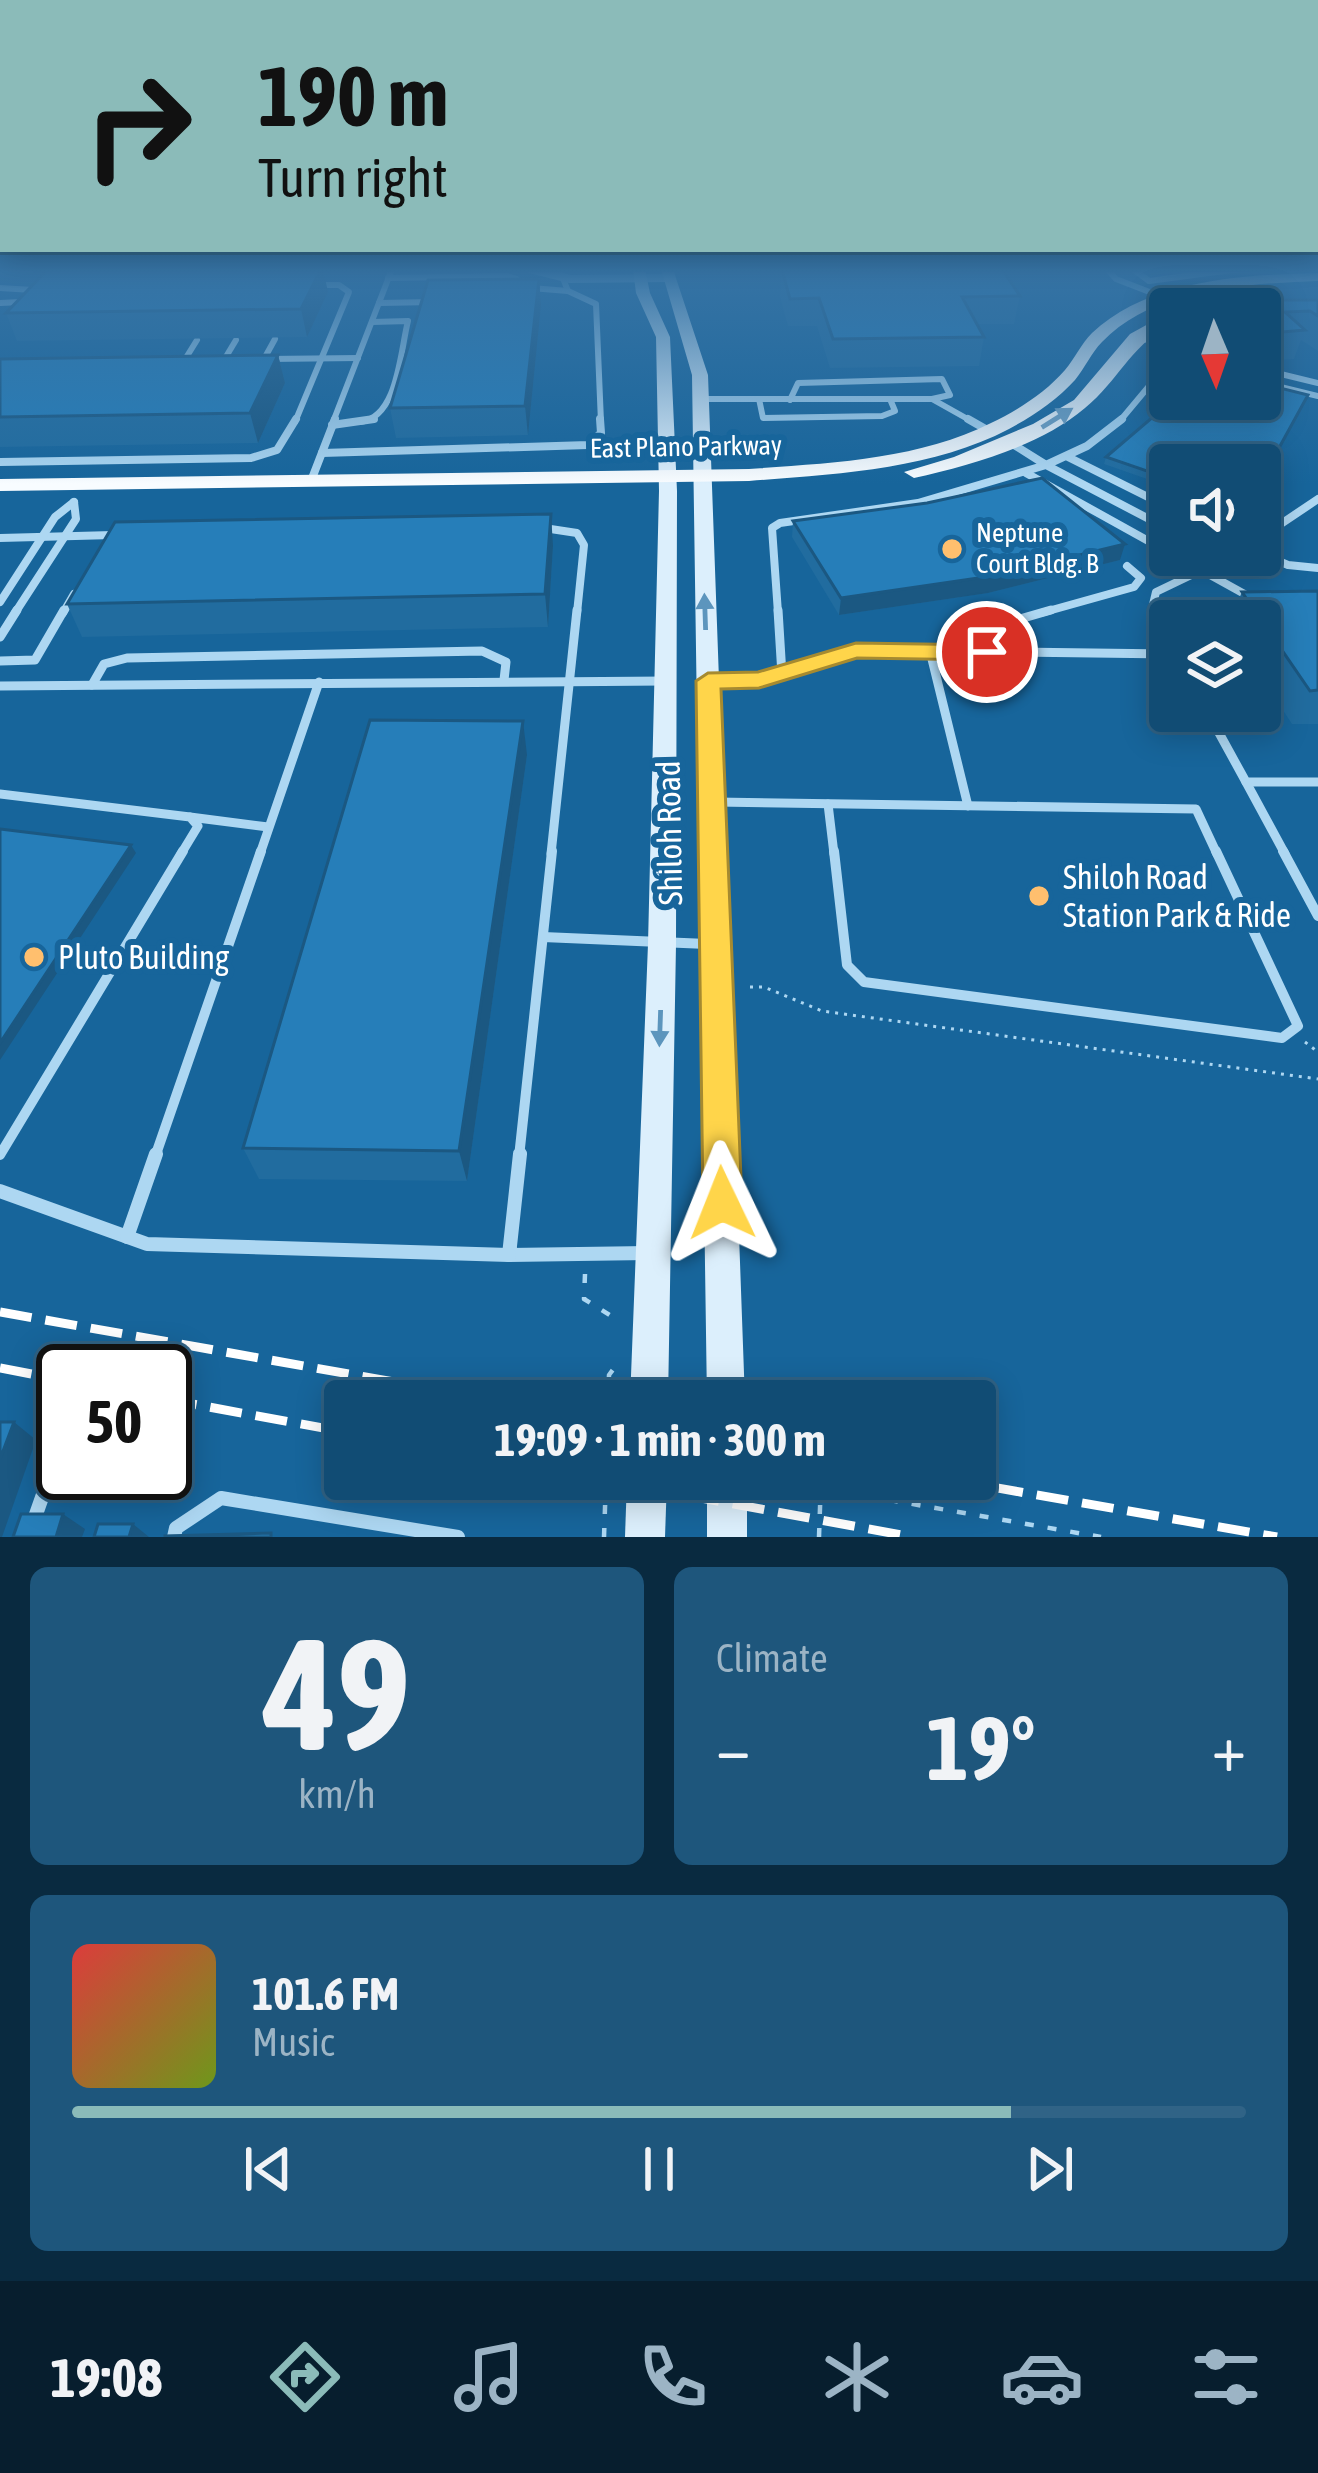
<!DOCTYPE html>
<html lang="en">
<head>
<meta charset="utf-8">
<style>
	body { margin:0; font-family:"Asap Condensed",sans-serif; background:#1e567c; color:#f1f3f6; height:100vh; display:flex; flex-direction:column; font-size:45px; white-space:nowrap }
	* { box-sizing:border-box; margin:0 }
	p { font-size:39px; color:#9cb4c5 }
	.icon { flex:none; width:66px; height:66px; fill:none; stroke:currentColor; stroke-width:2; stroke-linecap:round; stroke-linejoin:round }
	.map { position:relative; height:1537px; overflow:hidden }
	.sheet { display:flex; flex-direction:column; gap:30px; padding:30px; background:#092a40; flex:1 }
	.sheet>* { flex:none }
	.hud { position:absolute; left:0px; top:0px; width:1320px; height:252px; box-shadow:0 6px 30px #0003,0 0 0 3px #306386; background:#8bbbb9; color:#111; overflow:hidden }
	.needle { width:78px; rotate:178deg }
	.buttons { position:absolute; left:1149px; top:288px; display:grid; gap:24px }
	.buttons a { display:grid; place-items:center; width:132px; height:132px; border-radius:12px; background:#114c74; box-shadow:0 6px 30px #0003,0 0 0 3px #306386; font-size:60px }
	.speed { position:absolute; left:36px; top:1344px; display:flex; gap:24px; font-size:60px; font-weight:700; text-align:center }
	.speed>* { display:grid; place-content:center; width:156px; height:156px; border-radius:50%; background:#114c74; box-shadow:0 6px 30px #0003,0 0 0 3px #306386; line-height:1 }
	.speed .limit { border:6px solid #111; border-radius:18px; background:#fff; color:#111 }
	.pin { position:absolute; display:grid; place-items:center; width:102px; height:102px; color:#fff; margin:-51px; border:6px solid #fff; border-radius:50%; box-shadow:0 3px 12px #0007 }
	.me { position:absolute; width:132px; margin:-66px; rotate:358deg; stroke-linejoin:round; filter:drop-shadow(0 0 9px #0008) }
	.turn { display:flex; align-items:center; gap:42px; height:252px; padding:0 60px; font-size:54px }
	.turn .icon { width:156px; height:156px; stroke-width:2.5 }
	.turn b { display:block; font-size:84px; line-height:102px }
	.big { font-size:90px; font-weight:700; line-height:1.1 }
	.sheet .tile { flex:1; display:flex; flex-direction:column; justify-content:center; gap:18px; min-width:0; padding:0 42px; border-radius:18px; background:#1e567c }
	.sheet .dial { align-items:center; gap:0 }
	.dial b { font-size:156px; line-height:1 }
	.song { display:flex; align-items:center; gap:36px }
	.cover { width:144px; height:144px; border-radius:18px; background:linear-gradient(135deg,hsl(0 70% 55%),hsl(80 70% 35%)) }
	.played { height:12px; border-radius:6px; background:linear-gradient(90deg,#8bbbb9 80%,#306386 80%) }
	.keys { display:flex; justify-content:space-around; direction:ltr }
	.heat { display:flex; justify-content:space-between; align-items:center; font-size:66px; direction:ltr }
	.sheet .tiles { flex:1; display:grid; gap:30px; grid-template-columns:1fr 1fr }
	.tile:last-child { grid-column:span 2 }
	.trip { position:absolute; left:324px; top:1380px; width:672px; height:120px; border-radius:12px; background:#114c74; box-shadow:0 6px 30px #0003,0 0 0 3px #306386; font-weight:700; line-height:120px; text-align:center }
	.tabs { display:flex; height:192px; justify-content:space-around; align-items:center; background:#071e2e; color:#9cb4c5 }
	.tabs .icon { width:84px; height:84px }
	.tabs .active { color:#8bbbb9 }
	.tabs b { font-size:54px; color:#f1f3f6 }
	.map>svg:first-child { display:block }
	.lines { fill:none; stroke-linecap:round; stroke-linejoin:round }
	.path-far1 { stroke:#add7f2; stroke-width:3; stroke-dasharray:3 6; stroke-linecap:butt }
	.path { stroke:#add7f2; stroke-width:4.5; stroke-dasharray:9 14; stroke-linecap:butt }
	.service-far4 { stroke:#add7f2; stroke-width:6 }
	.service-far3 { stroke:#add7f2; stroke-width:8 }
	.service-far2 { stroke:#add7f2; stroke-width:9 }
	.service-far1 { stroke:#add7f2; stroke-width:10 }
	.service { stroke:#add7f2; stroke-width:14 }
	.minor { stroke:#add7f2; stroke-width:8 }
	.secondary { fill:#dceffc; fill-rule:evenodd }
	.primary { fill:#f8fcff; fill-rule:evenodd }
	.rail { stroke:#fff; stroke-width:9; stroke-dasharray:32 14; stroke-linecap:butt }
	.wall { fill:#216c9f }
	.shaded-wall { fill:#1b5882 }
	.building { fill:#267eb9; stroke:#1b5882; stroke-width:3 }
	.oneway { fill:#71a1c3 }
	.oneway2 { fill:#5c95bd }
	.route { fill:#ffd54a; stroke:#a68a30; stroke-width:3 }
	.poi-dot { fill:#ffbf6e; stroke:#17659b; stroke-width:4.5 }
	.labels { text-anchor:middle; stroke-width:12; stroke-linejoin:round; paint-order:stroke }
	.far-street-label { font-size:27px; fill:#fff; stroke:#17659b }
	.far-poi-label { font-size:27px; fill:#fff; stroke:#17659b; text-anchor:start }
	.street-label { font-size:33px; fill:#fff; stroke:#17659b }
	.poi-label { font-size:33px; fill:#fff; stroke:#17659b; text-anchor:start }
</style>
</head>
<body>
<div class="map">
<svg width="1318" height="1537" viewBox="0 0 1318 1537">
	<rect width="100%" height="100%" fill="#17659b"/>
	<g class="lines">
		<!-- path-far1 -->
		<g class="path-far1">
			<polyline points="750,987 764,987 822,1011 1318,1079"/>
			<polyline points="1305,1042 1318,1052"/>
		</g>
		<!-- path -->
		<g class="path">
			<polyline points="585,1274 584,1299 621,1322"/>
			<polyline points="775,1393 806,1401"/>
			<polyline points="608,1401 609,1375 618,1363"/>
			<polyline points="821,1488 1101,1537"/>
			<polyline points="604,1537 606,1479"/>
			<polyline points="819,1537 821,1479"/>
		</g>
		<!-- service-far4 -->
		<g class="service-far4">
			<polyline points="1107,269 1116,279 1165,298"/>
			<polyline points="1133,269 1149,281 1239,269"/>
			<polyline points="562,276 568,291 596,304 601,422"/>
			<polyline points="388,278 507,276 517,279 516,287"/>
			<polyline points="0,288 33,290"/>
			<polyline points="531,288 568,291"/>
			<polyline points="0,303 21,302"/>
			<polyline points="379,303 433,302"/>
			<polyline points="1140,338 1170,346"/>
			<polyline points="264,359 275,339"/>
			<polyline points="267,359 358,358"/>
			<polyline points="224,360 236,340"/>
			<polyline points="184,361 197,340"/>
			<polyline points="1260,369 1318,383"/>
			<polyline points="1260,382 1318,396"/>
			<polyline points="700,399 932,399 973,422"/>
			<polyline points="759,399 763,418 882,416 895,411 890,399"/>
			<polyline points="790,400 798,383 942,379 950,395 932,399"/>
			<polyline points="295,422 349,292 339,285 319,285"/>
			<polyline points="333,422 392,269"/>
			<path d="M 360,422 C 398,418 400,352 408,321 L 372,322"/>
			<polyline points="1119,422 1170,361"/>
		</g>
		<!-- service-far3 -->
		<g class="service-far3">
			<polyline points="968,419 989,431"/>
			<polyline points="332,425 374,419"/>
			<polyline points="1011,443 1046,465 1087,446 1122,419"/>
			<polyline points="322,453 588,445 601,433 600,419"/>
			<polyline points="1068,457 1170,508"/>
			<polyline points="0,462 251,458 277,450 296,419"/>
			<polyline points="1026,473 1170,553"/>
			<polyline points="311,481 335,419"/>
			<polyline points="544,528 577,533 584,545 577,613"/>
			<polyline points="0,538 113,535"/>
			<polyline points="1260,538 1318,499"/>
			<polyline points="1260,553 1288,565 1318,568"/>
			<polyline points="1174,555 1248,596"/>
			<polyline points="0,602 55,517 74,502"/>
			<polyline points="15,613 76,519 74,502"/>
			<polyline points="63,613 74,594"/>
			<polyline points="778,613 772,528 780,523 918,503 1046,465 1170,530"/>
			<polyline points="1041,613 1134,587 1141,578 1127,566"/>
			<polyline points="1151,613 1156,592 1233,555"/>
		</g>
		<!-- service-far2 -->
		<g class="service-far2">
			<polyline points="1152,610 1170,646"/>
			<polyline points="0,637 17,610"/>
			<polyline points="930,651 968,806"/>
			<polyline points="974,652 985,629 1051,610"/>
			<polyline points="0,661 35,660 64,610"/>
			<polyline points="782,675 856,650 1170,654"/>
			<polyline points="708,681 782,675 778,610"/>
			<polyline points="92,685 104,664 127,658 482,651 506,662 504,680"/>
			<polyline points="0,686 665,681"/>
			<polyline points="1207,711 1246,782 1318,782"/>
			<polyline points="1246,782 1285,854"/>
			<polyline points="0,794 190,817 198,826 181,854"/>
			<polyline points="716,802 1196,809 1217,854"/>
			<polyline points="828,804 834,854"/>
			<polyline points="190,817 268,827"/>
			<polyline points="260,854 319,682"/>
			<polyline points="551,854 577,610"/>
		</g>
		<!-- service-far1 -->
		<g class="service-far1">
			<polyline points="834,851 847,965 864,982 1282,1038 1298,1026 1216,851"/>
			<polyline points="1283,851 1318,916"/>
			<polyline points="543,937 707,944"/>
			<polyline points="0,1155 183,851"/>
			<polyline points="155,1157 261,851"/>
			<polyline points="519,1157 552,851"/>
		</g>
		<!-- service -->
		<g class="service">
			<polyline points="520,1154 509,1255 648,1253"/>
			<polyline points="0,1191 147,1244 509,1255"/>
			<polyline points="127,1237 156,1154"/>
			<polyline points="28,1537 58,1452"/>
			<polyline points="174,1537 176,1528 221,1498 458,1537"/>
		</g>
		<!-- minor -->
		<polyline class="minor" points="530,269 570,279 668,278"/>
		<!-- secondary -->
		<g class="secondary">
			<polygon points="633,269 645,269 650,293 670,337 677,491 676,944 668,1401 630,1401 648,944 659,491 656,337 636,293"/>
			<polygon points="661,269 673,269 708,375 745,1401 707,1401 692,375"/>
			<polygon points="627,1479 667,1479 665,1537 625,1537"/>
			<rect x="707" y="1479" width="40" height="58"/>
		</g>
		<!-- primary -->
		<g class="primary">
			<path d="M 1318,273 L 1318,281 C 1246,284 1155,287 1102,342 C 1091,353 1085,368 1075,380 C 1057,400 1033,416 1009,429 C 931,470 835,474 749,481 L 0,491 L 0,479 L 749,469 C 830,463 917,460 991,423 C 1018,410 1045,393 1065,370 C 1075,358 1081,344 1092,333 C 1150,279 1243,275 1318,273 Z"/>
			<path d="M 1170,312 L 1170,324 C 1128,349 1119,380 1085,408 C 1040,446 971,465 914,478 L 904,472 L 954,457 L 1033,424 L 1074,400 L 1130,334 Z"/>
		</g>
		<!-- rail -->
		<g class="rail">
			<polyline points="0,1312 501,1401"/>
			<polyline points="0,1368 63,1380"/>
			<polyline points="165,1399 345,1432"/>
			<polyline points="597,1479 913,1537"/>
			<polyline points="946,1479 1277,1537"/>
		</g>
	</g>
	<!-- wall -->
	<g class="wall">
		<polygon points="773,269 1002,269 1020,296 1014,324 977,324 984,337 979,366 830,368 817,326 788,326 780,297 781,275 774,275"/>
		<polygon points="539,279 541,305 528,435 396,438 390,408"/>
		<polygon points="328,292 307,337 17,341 6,313"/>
		<polygon points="1318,300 1318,351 1301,340 1294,359 1260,361 1260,309"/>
		<polygon points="278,355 285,383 258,443 0,447 0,359"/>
		<polygon points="1277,454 1170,465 1170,487 1104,464 1106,457"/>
		<polygon points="793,521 1120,560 988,593 839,615 792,537"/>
		<polygon points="553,546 548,627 82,637 67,604"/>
		<polygon points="1318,591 1318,724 1292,724 1260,675 1260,621 1229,621 1242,592"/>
		<polygon points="527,755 467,1181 259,1179 243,1148"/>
		<polygon points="975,1436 989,1460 985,1466 975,1464"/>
	</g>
	<!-- shaded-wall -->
	<g class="shaded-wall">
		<polygon points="321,269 323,269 328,292 307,337 301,309"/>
		<polygon points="539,279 541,305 528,435 525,406"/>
		<polygon points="278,355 285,383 258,443 250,413"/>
		<polygon points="1305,402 1277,454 1260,472 1260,467"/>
		<polygon points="551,514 553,546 548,627 545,594"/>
		<polygon points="1125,544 1120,560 988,593 839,615 841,598"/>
		<polygon points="523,721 527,755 467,1181 459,1151"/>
		<polygon points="131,845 136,853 0,1060 0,1043"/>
		<polygon points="14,1422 36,1440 2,1537 0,1537 0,1459"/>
		<polygon points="63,1514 85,1529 82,1537 56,1537"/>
		<polygon points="133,1524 149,1537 129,1537"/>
	</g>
	<!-- building -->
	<g class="building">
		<polygon points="48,269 321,269 301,309 6,313"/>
		<polygon points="810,269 1002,269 1020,296 962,297 984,337 833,339 819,298 790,299 782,270"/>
		<polygon points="539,279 525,406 390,408 428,280"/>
		<polygon points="1257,300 1318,300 1318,316 1310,311 1285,312 1305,330 1271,333 1260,329 1260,309 1247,309"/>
		<polygon points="278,355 250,413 0,417 0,359"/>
		<polygon points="1260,383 1308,395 1280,446 1260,467 1260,465 1170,465 1170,479 1106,457 1160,411 1170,397 1170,399 1260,399"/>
		<polygon points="1042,478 1125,544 992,576 841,598 793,521 927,503"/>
		<polygon points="551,514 545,594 67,604 115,522"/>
		<polygon points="1318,591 1318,690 1310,691 1242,592"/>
		<polygon points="370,720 523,721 459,1151 243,1148"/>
		<polygon points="0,829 131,845 0,1043"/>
		<polygon points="0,1422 14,1422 0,1459"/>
		<polygon points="975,1436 988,1438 989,1460 975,1458"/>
		<polygon points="21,1514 63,1514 56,1537 13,1537"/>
		<polygon points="98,1524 133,1524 129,1537 94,1537"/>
		<polygon points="271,1533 271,1537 165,1537 165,1536"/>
	</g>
	<!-- one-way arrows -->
	<defs><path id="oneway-solid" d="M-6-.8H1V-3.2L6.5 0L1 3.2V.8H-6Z" transform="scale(3)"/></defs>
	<use class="oneway" href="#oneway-solid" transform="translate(1057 418) rotate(-32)"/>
	<g class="oneway2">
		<use href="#oneway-solid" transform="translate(705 612) rotate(-92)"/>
		<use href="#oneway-solid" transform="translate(660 1028) rotate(92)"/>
	</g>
	<!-- sky -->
	<linearGradient id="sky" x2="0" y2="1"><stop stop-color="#0d3855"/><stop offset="0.56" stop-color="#3673a4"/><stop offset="1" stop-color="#3673a4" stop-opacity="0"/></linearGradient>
	<rect width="1318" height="484" fill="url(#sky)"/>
	<!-- route -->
	<polygon class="route" points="856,643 987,645 999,652 987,660 857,658 759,688 721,689 742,1203 736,1216 722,1222 709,1216 703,1203 696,681 708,673 758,672"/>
	<!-- markers -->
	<g class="poi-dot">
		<circle cx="952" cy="549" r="12"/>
		<circle cx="1039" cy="896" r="12"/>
		<circle cx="34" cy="957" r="12"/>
	</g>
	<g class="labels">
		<!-- far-street labels -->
		<g class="far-street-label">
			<text transform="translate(686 447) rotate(-1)" y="9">East Plano Parkway</text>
		</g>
		<!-- far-poi labels -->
		<g class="far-poi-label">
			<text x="976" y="542">Neptune<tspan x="976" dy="31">Court Bldg. B</tspan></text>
		</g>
		<!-- street labels -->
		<g class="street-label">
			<text transform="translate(669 833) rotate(-91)" y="12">Shiloh Road</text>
		</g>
		<!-- poi labels -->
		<g class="poi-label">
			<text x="1063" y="889">Shiloh Road<tspan x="1063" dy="38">Station Park &amp; Ride</tspan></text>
			<text x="58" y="969">Pluto Building</text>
		</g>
	</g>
</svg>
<div class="buttons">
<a><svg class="needle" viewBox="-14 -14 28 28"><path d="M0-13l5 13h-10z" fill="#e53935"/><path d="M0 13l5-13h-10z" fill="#9cb4c5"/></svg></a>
<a><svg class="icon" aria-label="sound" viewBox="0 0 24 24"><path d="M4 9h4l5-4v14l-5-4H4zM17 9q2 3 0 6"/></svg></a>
<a><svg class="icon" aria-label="layers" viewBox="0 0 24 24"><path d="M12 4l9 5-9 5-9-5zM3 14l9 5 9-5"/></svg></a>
</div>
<div class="speed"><div class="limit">50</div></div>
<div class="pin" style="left:987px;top:652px;background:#d93025"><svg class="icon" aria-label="arrive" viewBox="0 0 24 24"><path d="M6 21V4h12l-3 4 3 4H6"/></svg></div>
<svg class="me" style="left:722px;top:1203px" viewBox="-20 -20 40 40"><path d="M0-17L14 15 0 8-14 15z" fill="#ffd54a" stroke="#fff" stroke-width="4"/></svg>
<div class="trip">19:09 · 1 min · 300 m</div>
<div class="hud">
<div class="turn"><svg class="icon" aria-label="right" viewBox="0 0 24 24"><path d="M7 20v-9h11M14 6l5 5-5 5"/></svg><div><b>190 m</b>Turn right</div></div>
</div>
</div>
<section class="sheet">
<div class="tiles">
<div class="tile dial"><b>49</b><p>km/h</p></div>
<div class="tile"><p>Climate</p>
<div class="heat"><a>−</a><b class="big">19°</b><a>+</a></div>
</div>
<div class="tile">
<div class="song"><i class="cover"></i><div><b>101.6 FM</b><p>Music</p></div></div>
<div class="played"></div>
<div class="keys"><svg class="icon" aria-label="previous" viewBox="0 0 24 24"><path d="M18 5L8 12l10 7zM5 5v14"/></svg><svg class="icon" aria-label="pause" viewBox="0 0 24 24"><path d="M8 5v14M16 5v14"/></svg><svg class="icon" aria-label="next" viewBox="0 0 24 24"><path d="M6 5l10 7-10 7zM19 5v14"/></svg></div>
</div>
</div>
</section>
<nav class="tabs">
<b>19:08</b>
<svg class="icon active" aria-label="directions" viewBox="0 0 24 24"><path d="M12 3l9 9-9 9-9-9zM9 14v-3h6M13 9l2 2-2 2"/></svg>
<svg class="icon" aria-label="music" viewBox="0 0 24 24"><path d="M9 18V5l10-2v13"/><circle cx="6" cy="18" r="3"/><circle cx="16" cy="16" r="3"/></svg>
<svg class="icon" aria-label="phone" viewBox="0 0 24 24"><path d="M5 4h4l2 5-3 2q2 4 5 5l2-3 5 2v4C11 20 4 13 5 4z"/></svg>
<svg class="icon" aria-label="climate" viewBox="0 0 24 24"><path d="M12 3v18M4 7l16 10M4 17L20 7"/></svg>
<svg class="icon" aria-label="car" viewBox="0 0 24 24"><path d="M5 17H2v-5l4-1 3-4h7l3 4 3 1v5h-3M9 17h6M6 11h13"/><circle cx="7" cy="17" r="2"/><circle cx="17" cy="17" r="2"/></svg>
<svg class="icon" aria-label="filters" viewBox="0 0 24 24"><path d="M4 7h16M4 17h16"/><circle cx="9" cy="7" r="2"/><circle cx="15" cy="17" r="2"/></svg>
</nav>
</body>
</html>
